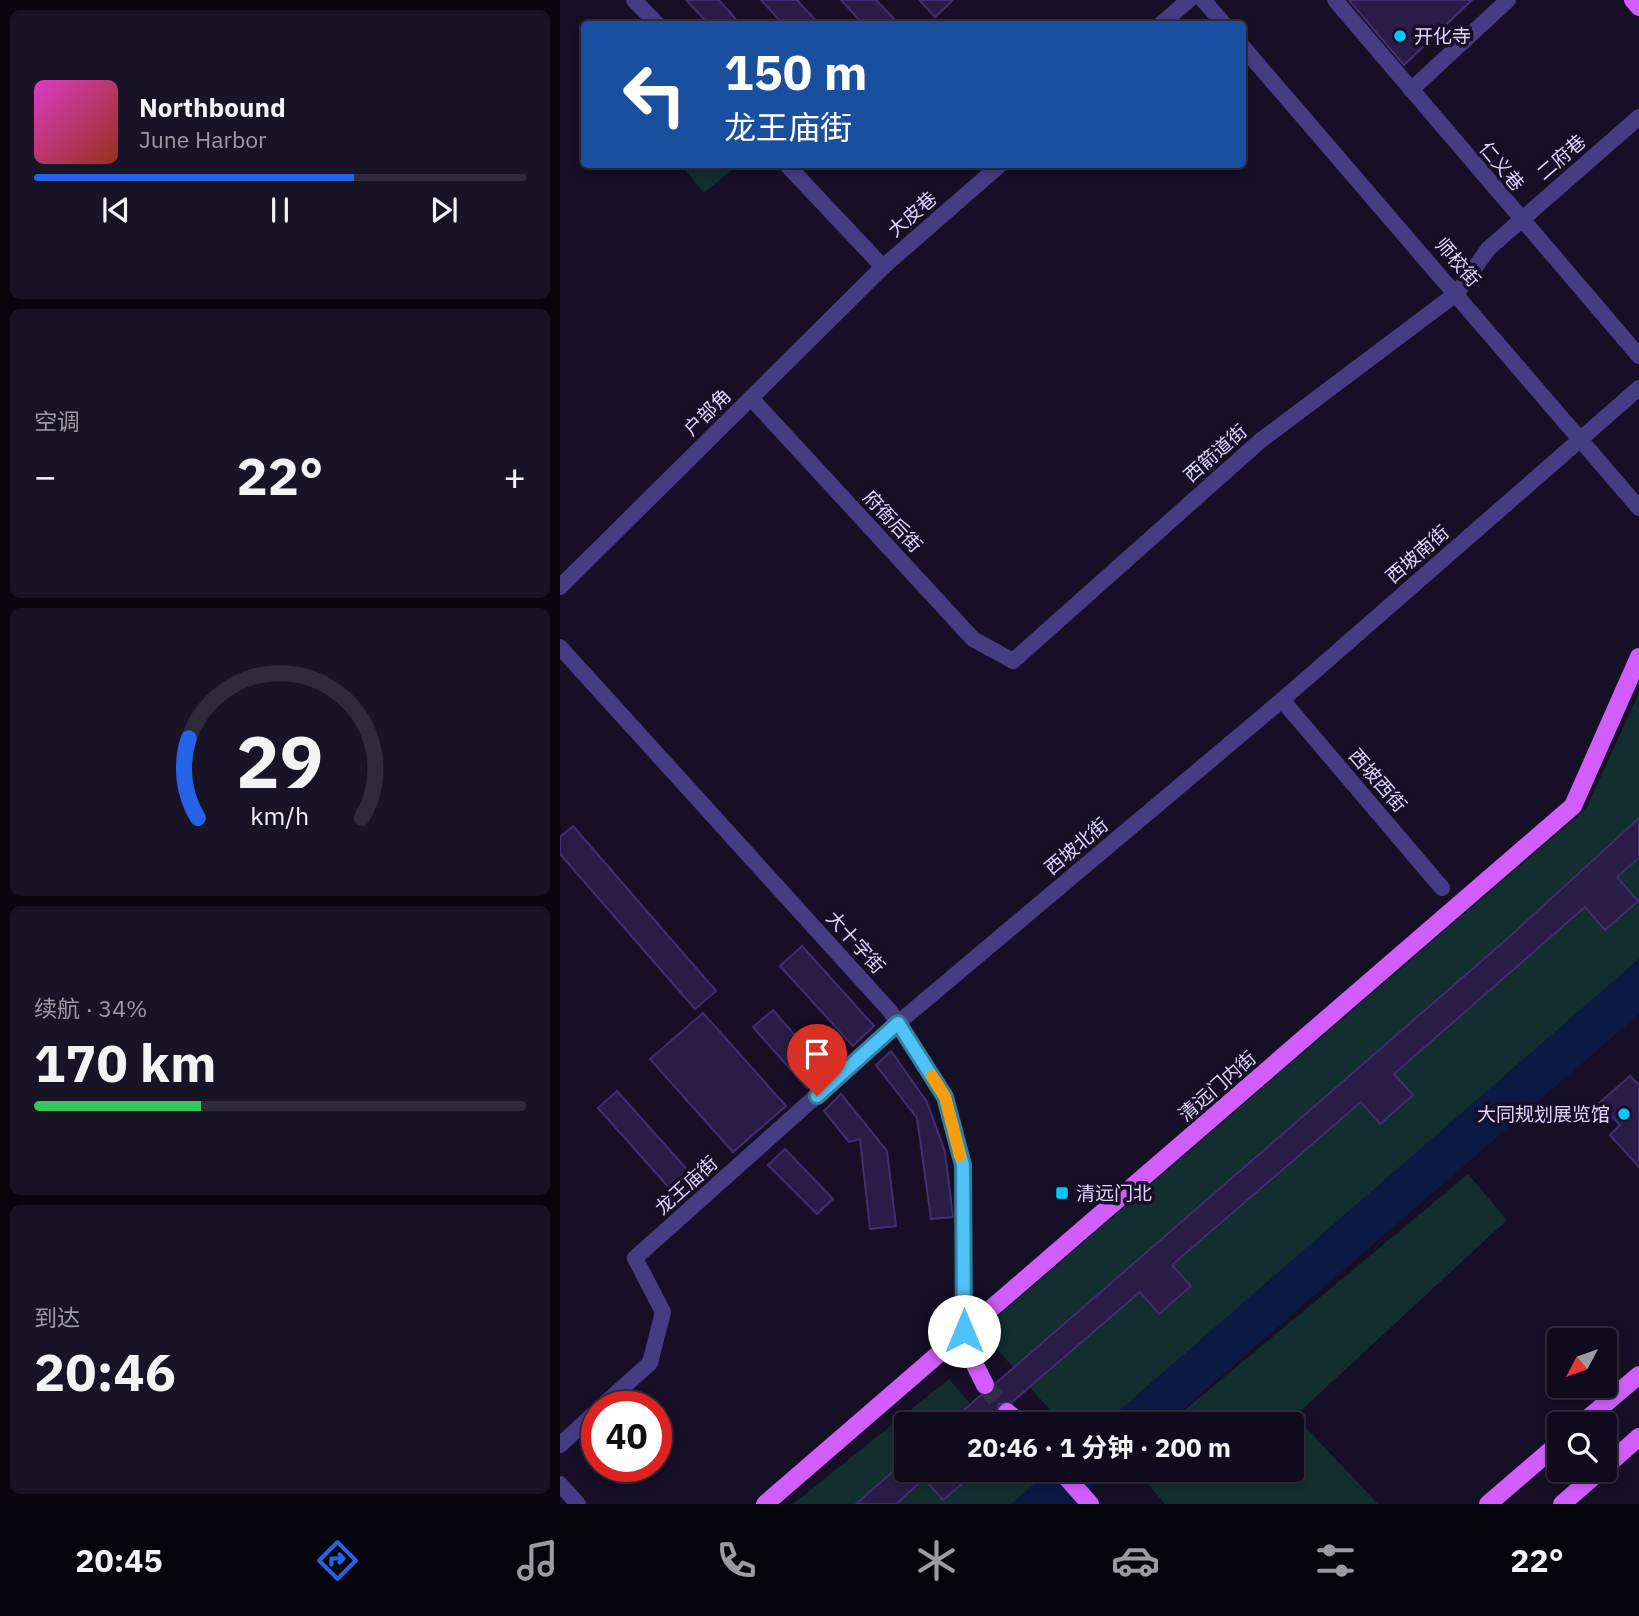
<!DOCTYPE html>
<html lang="zh">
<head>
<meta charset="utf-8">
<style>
	body { margin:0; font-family:"IBM Plex Sans","Noto Sans SC",sans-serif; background:#191425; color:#f1f3f6; height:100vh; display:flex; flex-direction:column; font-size:26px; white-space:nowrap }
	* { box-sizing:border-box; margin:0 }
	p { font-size:23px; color:#9c9ba3 }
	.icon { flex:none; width:38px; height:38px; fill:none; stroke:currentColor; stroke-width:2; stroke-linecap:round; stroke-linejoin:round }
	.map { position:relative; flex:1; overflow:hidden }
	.side { display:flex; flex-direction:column; gap:10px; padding:10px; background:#09060f; width:560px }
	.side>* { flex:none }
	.banner { position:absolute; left:21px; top:21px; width:665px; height:147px; border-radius:7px; box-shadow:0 4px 10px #0003,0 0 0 2px #302b3b; background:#1a4fa0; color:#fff; overflow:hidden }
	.needle { width:46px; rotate:229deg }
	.buttons { position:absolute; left:987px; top:1328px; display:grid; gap:14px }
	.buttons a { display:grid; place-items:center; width:70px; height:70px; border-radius:7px; background:#100b1c; box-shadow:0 4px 10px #0003,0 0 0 2px #302b3b; font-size:35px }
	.speed { position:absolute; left:21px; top:1391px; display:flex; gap:14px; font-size:35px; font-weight:700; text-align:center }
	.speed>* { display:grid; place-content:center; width:91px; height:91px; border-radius:50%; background:#100b1c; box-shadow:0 4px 10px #0003,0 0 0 2px #302b3b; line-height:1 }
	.speed .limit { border:10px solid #d22; background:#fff; color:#111 }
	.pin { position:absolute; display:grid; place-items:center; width:60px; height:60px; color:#fff; margin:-72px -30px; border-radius:50% 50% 50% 0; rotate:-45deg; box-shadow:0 0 7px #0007 }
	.pin .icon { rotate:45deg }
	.me { position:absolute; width:77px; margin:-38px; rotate:0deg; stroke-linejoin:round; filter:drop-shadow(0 0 5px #0008) }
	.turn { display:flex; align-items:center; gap:24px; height:147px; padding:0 28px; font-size:32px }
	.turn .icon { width:91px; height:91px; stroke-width:2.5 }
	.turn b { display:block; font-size:49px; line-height:60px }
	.big { font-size:52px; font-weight:700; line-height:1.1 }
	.side .tile { flex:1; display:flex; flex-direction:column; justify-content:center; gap:10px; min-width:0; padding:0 24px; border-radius:10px; background:#191425 }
	.side .dial { align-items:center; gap:0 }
	.dial svg { height:182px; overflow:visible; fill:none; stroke:#302b3b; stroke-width:7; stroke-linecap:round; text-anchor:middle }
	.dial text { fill:#f1f3f6; stroke:none }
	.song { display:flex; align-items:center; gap:21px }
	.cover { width:84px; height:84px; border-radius:10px; background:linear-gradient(135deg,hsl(310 70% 55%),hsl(10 70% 35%)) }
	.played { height:7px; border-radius:4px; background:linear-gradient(90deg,#2563eb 65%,#302b3b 65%) }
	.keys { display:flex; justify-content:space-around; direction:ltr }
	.heat { display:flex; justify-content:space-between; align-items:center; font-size:38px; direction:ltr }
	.charge { height:10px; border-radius:5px; background:linear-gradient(90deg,#34c759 34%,#302b3b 0) }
	.trip { position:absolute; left:334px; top:1412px; width:410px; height:70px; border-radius:7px; background:#100b1c; box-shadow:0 4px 10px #0003,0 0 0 2px #302b3b; font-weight:700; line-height:70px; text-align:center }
	.tab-bar { display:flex; height:112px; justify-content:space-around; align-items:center; background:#06040b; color:#9c9ba3 }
	.tab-bar .icon { width:49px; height:49px }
	.tab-bar .active { color:#2563eb }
	.tab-bar b { font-size:32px; color:#f1f3f6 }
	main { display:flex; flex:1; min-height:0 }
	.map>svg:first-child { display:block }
	.green { fill:#132e2f }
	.water { fill:#0b1a43 }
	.building { fill:#291c46; stroke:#432e72; stroke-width:2 }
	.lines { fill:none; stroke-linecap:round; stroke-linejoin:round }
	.major-tunnel { stroke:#342d46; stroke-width:18; stroke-dasharray:18 9; stroke-linecap:butt }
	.minor { stroke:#463c84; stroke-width:16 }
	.major { stroke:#d15efc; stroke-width:18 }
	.route-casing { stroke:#337fa1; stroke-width:18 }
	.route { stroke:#4fc3f7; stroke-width:12 }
	.slow { stroke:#f59e0b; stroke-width:12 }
	.poi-dot { fill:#05c8fa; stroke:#160f26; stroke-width:2.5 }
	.labels { text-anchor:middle; stroke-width:7; stroke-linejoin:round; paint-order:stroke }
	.poi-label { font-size:19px; fill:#ded5fe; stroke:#160f26; text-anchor:start }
	.street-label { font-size:19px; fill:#ded5fe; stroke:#160f26 }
</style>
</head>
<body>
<main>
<section class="side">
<div class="tile">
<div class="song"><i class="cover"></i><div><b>Northbound</b><p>June Harbor</p></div></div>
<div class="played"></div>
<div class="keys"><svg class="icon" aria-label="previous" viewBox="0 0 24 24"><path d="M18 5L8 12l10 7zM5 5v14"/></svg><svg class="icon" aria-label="pause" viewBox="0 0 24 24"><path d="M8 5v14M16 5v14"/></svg><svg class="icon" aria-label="next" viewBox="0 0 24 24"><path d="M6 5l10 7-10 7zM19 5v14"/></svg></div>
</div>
<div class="tile"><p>空调</p>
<div class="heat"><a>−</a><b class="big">22°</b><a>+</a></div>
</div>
<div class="tile dial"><svg viewBox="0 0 100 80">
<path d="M14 69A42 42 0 1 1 86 69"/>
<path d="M14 69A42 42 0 0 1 10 34" stroke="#2563eb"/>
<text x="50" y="56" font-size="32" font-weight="700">29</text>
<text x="50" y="72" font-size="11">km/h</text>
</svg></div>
<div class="tile"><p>续航 · 34%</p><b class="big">170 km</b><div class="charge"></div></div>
<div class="tile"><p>到达</p><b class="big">20:46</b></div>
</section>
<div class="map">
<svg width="1079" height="1504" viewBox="0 0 1079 1504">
	<rect width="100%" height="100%" fill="#160f26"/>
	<!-- green -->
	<g class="green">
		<polygon points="128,164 178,164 178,165 144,193 124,168"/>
		<polygon points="1079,693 1079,959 544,1424 502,1424 432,1343 438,1316 1026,809"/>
		<polygon points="908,1174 947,1220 735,1416 818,1504 605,1504 576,1470 732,1470 732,1424 608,1424"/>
		<polygon points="389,1379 428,1424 346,1424 346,1470 467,1470 478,1482 452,1504 233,1504"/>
	</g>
	<!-- water -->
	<g class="water">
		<polygon points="1079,959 1079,1014 606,1424 544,1424"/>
		<polygon points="491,1470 554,1470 515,1504 451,1504"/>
	</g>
	<!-- building -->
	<g class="building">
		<polygon points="126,0 159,0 180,24 149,24"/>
		<polygon points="201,0 237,0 259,24 223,24"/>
		<polygon points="281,0 316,0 339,24 303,24"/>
		<polygon points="359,0 393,0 375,17"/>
		<polygon points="789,0 912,0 844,65"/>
		<polygon points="1079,818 1079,858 1057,877 1078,901 1045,930 1025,907 834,1074 853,1095 820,1124 801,1102 612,1265 631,1286 599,1314 580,1292 452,1402 439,1404 436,1416 427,1424 388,1424 421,1395 431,1395 436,1383 948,938"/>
		<polygon points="13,826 156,991 135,1009 0,854 0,837"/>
		<polygon points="242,946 314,1026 293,1046 220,966"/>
		<polygon points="213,1010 266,1071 247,1088 193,1027"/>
		<polygon points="143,1013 226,1106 173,1152 90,1059"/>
		<polygon points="331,1051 367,1102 385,1152 393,1217 371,1219 357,1118 316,1065"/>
		<polygon points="1070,1076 1079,1085 1079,1167 1050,1135 1060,1125 1039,1103"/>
		<polygon points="57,1091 140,1184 121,1201 38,1108"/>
		<polygon points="281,1094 327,1151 336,1226 310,1229 300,1139 289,1142 264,1111"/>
		<polygon points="225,1149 273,1199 257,1214 208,1165"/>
		<polygon points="346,1460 346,1470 418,1470 383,1500 364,1479 336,1504 296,1504"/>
	</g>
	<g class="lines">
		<!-- major-tunnel -->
		<polyline class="major-tunnel" points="425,1385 447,1412"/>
		<!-- minor -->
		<g class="minor">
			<polyline points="74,0 97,24"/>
			<polyline points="643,0 664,24"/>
			<polyline points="775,0 1079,356"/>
			<polyline points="601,24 629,0"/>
			<polyline points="682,46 1079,508"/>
			<polyline points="851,90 948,0"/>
			<polyline points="226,164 323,267"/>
			<polyline points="191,398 413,639 453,661 700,441 897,293 928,249 1079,117"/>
			<polyline points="0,587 323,267 441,164"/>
			<polyline points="0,647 330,1011 385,1097 403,1165 404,1330 400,1335"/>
			<polyline points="722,700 882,888"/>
			<polyline points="41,1407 90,1363 103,1312 75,1258 338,1023 722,700 1079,388"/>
			<polyline points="0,1445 37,1411"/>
			<polyline points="0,1484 18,1504"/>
		</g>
		<!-- major -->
		<g class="major">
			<polyline points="1073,0 1079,7"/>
			<polyline points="400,1335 425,1385"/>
			<polyline points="447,1412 461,1424"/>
			<polyline points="1021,1424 1079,1375"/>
			<polyline points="1045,1467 1079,1437"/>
			<polyline points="500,1470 530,1504"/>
			<polyline points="205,1504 1013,806 1079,657"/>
			<polyline points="928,1504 999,1443"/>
			<polyline points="1002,1504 1041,1470"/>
		</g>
	</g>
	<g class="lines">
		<!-- route casing -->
		<g class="route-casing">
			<polyline id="route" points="257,1096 338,1023 385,1097 403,1165 404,1331"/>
		</g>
		<!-- route -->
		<use href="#route" class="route"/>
		<!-- slow -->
		<polyline class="slow" points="372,1076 385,1097 400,1156"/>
	</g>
	<!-- markers -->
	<g class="poi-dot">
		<circle cx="840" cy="36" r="7"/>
		<circle cx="1064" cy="1114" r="7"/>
		<rect x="495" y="1186" width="14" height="14" rx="3.5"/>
	</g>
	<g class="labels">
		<!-- poi labels -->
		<g class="poi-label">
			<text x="854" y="43">开化寺</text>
			<text x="1050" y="1121" text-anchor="end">大同规划展览馆</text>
			<text x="516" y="1200">清远门北</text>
		</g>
		<!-- street labels -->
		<g class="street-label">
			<text transform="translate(1001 157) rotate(-41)" y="7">二府巷</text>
			<text transform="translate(942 166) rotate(50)" y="7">仁义巷</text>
			<text transform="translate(352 214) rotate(-41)" y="7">大皮巷</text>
			<text transform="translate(898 262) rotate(49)" y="7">师校街</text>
			<text transform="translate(147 412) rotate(-45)" y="7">户部角</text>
			<text transform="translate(655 453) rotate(-41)" y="7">西箭道街</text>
			<text transform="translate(333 521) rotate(47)" y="7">府衙后街</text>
			<text transform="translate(857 554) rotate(-41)" y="7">西坡南街</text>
			<text transform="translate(818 780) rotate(49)" y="7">西坡西街</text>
			<text transform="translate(516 846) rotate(-40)" y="7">西坡北街</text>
			<text transform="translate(296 942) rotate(48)" y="7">大十字街</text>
			<text transform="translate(657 1086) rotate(-41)" y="7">清远门内街</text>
			<text transform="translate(126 1185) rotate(-42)" y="7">龙王庙街</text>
		</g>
	</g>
</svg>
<div class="buttons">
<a><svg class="needle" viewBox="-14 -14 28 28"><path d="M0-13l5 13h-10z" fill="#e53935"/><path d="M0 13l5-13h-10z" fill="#9c9ba3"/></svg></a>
<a><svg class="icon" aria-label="search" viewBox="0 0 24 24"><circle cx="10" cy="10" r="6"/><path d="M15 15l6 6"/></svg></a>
</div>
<div class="speed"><div class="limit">40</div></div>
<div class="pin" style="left:257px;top:1096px;background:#d93025"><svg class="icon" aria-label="arrive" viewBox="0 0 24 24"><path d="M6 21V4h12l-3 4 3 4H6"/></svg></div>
<svg class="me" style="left:404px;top:1331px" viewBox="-20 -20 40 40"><circle r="19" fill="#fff"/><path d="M0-13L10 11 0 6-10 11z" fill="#4fc3f7"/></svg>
<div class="trip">20:46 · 1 分钟 · 200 m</div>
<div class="banner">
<div class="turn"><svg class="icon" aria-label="left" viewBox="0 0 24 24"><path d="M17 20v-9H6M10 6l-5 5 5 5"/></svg><div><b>150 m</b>龙王庙街</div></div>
</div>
</div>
</main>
<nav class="tab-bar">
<b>20:45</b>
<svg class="icon active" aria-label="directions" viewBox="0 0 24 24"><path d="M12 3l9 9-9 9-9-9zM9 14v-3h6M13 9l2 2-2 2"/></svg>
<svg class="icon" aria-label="music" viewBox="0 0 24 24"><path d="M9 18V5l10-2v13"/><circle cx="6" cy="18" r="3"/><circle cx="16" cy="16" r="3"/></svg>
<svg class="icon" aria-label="phone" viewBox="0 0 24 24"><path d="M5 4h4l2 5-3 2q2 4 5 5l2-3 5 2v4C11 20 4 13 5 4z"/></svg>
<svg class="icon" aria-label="climate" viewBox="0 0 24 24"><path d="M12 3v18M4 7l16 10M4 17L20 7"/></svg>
<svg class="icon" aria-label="car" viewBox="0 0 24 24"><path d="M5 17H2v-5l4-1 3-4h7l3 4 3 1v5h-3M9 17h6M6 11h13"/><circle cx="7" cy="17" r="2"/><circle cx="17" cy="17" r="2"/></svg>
<svg class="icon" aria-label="filters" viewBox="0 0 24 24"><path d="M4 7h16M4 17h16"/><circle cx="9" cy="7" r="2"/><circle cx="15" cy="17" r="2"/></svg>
<b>22°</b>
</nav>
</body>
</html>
